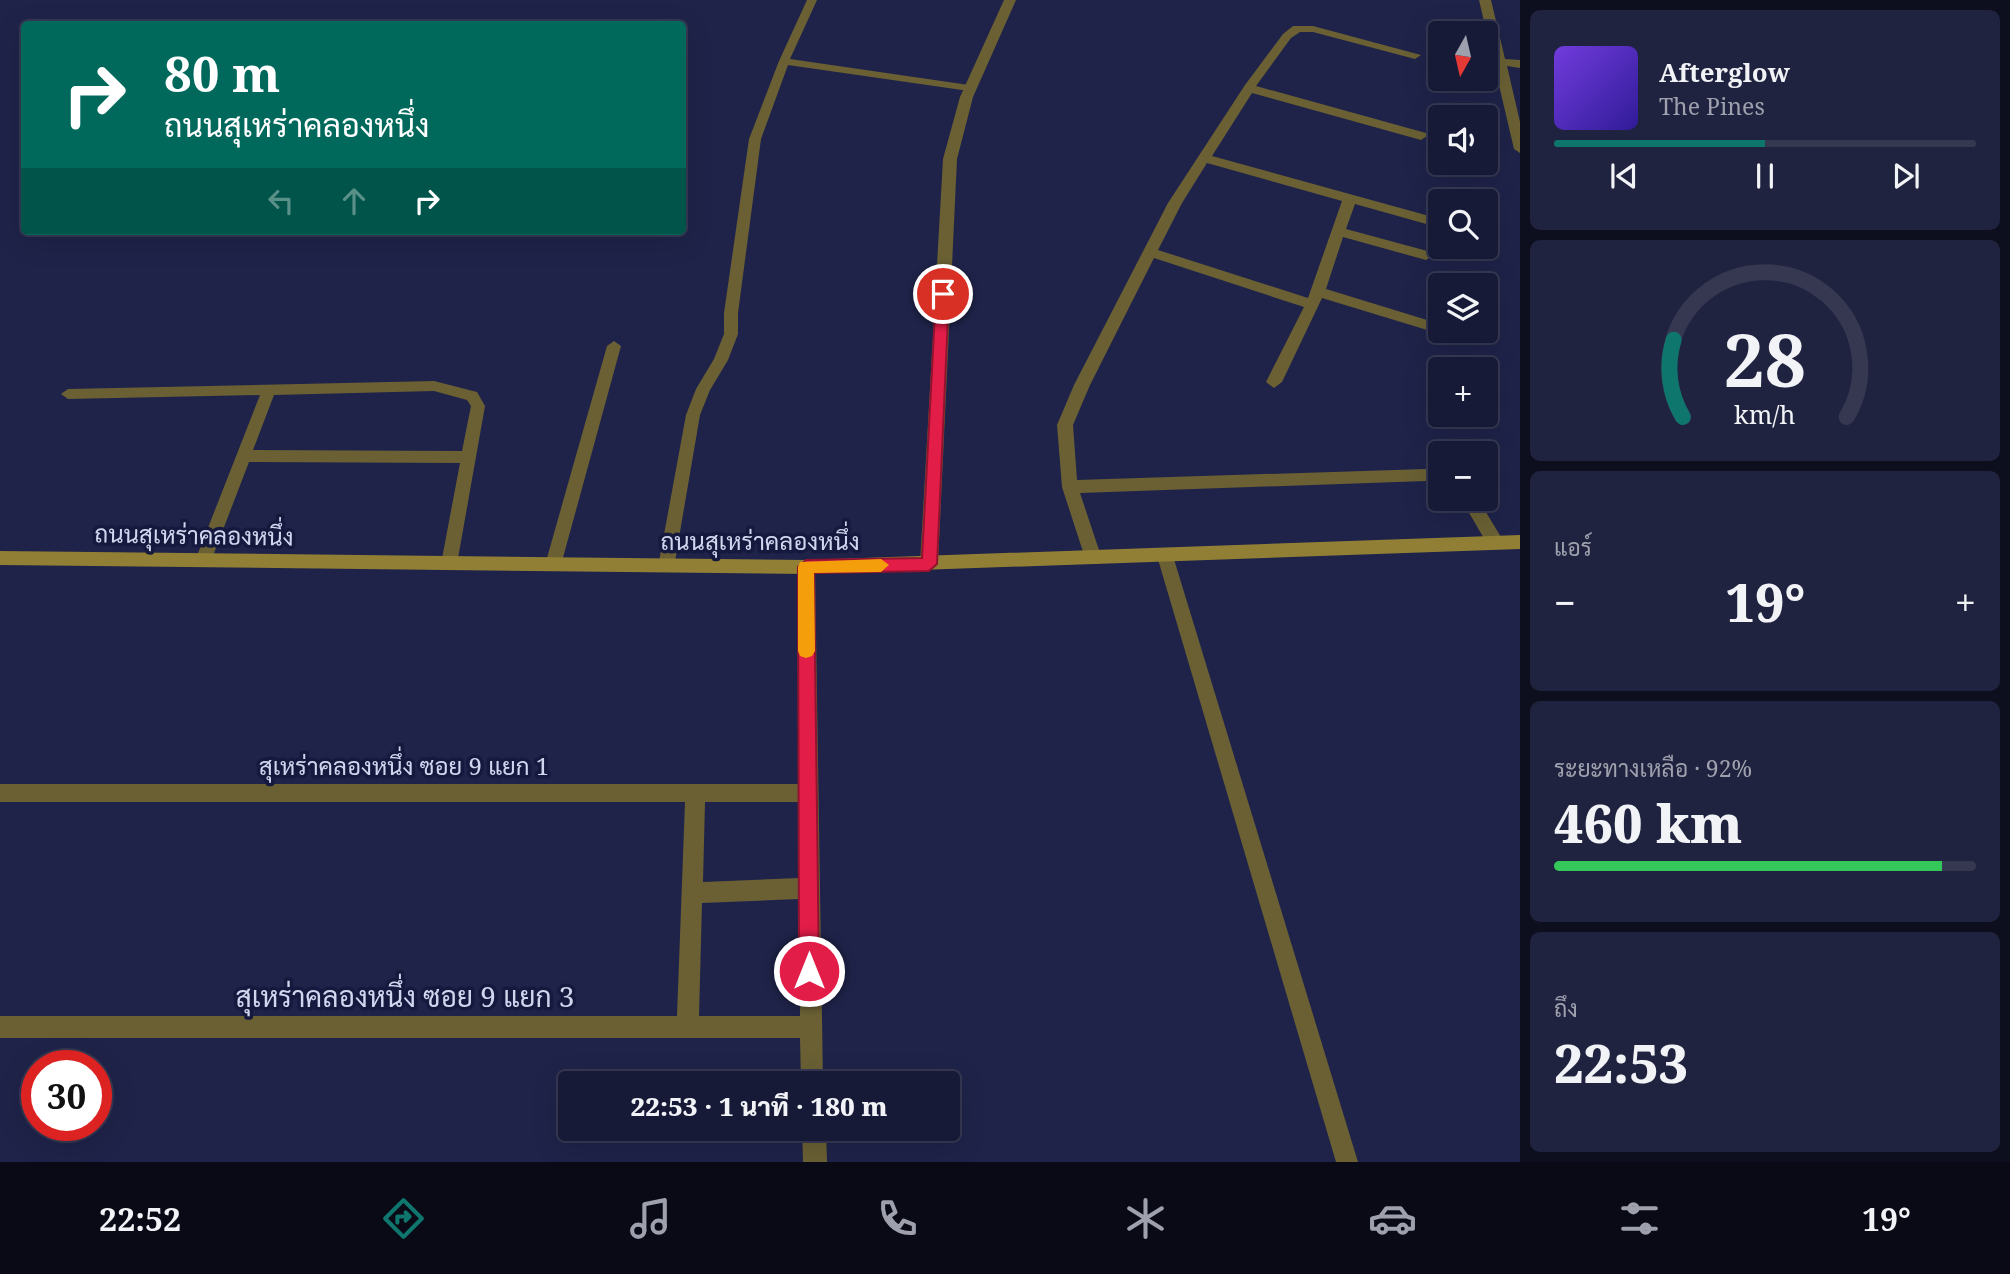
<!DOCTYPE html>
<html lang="th">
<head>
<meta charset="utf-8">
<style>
	body { margin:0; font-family:"Noto Serif",Sarabun,serif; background:#20233f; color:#f1f3f6; height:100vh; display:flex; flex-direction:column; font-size:26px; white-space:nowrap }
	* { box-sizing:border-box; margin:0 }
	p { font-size:23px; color:#9ea1ad }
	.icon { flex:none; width:38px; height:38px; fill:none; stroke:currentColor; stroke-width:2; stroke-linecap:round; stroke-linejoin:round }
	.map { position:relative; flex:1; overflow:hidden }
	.sheet { display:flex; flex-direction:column; gap:10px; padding:10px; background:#0d0e1e; width:490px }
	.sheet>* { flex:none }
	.top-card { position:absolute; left:21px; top:21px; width:665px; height:214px; border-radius:7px; box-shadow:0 7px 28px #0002,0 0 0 2px #363852; background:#00695c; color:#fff; overflow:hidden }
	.needle { width:46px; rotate:188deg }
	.buttons { position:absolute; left:1428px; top:21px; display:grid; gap:14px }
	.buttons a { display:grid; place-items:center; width:70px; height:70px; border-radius:7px; background:#171a37; box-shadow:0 7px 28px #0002,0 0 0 2px #363852; font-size:35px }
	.speed { position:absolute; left:21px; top:1050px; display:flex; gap:14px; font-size:35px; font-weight:700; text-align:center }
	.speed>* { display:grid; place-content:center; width:91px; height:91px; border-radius:50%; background:#171a37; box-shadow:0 7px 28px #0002,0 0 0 2px #363852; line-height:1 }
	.speed .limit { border:10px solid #d22; background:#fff; color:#111 }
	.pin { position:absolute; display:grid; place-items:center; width:60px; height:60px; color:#fff; margin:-30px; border:4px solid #fff; border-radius:50%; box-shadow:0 2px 7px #0007 }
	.me { position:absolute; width:77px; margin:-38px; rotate:0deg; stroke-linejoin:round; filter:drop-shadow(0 0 5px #0008) }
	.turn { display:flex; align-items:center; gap:24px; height:147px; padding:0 28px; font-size:32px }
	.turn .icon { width:91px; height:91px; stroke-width:2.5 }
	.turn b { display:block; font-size:49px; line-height:60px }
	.lanes { display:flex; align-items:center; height:66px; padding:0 28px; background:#0003; justify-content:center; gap:35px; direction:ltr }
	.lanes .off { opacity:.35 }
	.big { font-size:52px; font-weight:800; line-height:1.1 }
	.sheet .card { flex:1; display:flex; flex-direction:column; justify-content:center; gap:10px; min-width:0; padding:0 24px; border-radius:10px; background:#20233f }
	.sheet .dial { align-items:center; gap:0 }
	.dial svg { height:182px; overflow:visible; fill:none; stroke:#363852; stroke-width:7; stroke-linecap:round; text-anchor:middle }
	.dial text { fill:#f1f3f6; stroke:none }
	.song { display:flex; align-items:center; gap:21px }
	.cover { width:84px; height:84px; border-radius:10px; background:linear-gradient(135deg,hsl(260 70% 55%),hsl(250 70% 35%)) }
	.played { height:7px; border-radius:4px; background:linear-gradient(90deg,#0f766e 50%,#363852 50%) }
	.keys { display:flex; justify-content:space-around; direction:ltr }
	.heat { display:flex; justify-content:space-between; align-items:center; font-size:38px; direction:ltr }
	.charge { height:10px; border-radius:5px; background:linear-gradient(90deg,#34c759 92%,#363852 0) }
	.trip { position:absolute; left:558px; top:1071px; width:402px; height:70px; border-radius:7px; background:#171a37; box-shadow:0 7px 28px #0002,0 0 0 2px #363852; font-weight:800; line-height:70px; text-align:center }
	.tabs { display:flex; height:112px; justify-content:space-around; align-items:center; background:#090a16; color:#9ea1ad }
	.tabs .icon { width:49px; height:49px }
	.tabs .active { color:#0f766e }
	.tabs b { font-size:32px; color:#f1f3f6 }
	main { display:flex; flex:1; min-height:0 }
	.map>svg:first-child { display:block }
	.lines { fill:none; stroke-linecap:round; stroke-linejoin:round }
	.lane { fill:#6a6034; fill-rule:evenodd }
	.street { fill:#6a6034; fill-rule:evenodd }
	.secondary { fill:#907f35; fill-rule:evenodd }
	.route { fill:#e11d48; stroke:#92132f; stroke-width:2 }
	.slow { fill:#f59e0b }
	.labels { text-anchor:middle; stroke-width:7; stroke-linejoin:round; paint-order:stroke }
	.street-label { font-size:24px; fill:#d1d6ef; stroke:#16193e }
	.near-street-label { font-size:28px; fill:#d1d6ef; stroke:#16193e }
</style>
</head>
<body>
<main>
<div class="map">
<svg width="1520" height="1162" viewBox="0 0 1520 1162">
	<rect width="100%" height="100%" fill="#1f2349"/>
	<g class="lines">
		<!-- lane -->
		<g class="lane">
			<polygon points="807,0 817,0 790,59 969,85 975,88 969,91 788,65 761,139 738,313 738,334 728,360 710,390 700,415 674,567 672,572 660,572 658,567 686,415 696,389 714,359 724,334 724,313 749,139 779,61"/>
			<polygon points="614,341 621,346 561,565 559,570 547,570 545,565 607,346"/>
			<path d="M 434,381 L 477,392 L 485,406 L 457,564 L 455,569 L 443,569 L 441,564 L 460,463 L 249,462 L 211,561 L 209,566 L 197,566 L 195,561 L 260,395 L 68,399 L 61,394 L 68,389 ZM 434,391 L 467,400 L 471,406 L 462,451 L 253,450 L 274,395 Z"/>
			<polygon points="1165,550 1170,552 1173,556 1358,1162 1336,1162 1157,556 1160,552"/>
		</g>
		<!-- street -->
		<g class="street">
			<polygon points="1004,0 1016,0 973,97 957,159 938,564 935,569 923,569 920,564 943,159 960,97"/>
			<polygon points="1479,0 1491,0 1505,59 1520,60 1520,68 1507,66 1520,122 1520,153 1514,149"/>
			<path d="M 1293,26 L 1313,26 L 1421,55 L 1415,59 L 1313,32 L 1300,32 L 1291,38 L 1256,86 L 1426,133 L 1427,136 L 1421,140 L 1252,93 L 1212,156 L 1440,219 L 1440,227 L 1437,227 L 1355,204 L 1346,229 L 1431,252 L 1433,255 L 1426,260 L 1343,237 L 1326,289 L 1440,324 L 1440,331 L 1464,331 L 1467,335 L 1460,340 L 1322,298 L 1282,382 L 1274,388 L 1266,382 L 1304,307 L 1154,258 L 1090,385 L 1073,425 L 1077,480 L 1426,469 L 1440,472 L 1440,484 L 1426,481 L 1080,493 L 1102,559 L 1099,564 L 1087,564 L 1062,487 L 1057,425 L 1074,385 L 1168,203 L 1245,85 L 1283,34 ZM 1207,163 L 1342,201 L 1308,298 L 1158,250 L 1182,203 Z"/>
			<polygon points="1461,499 1478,499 1504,542 1501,547 1489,547"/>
			<path d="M 806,560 L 812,562 L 815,567 L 823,1083 L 801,1083 L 800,1038 L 0,1038 L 0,1016 L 677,1016 L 685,802 L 0,802 L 0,784 L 799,784 L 797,567 L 800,562 ZM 705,802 L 799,802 L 799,878 L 703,882 ZM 799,899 L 800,1016 L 699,1016 L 702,903 Z"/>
			<polygon points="802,1129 826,1129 827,1162 803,1162"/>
		</g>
		<!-- secondary -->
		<polygon class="secondary" points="1520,535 1520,549 806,574 0,565 0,551 806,560"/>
	</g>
	<!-- route -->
	<polygon class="route" points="943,289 949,294 937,564 929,571 814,573 819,971 816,978 809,981 802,978 799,971 798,567 806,560 922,558 936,294"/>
	<!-- slow -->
	<polygon class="slow" points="881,559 889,565 881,572 814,573 815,651 812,656 806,658 800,656 798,651 798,567 800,562"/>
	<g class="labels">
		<!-- street labels -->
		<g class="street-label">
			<text transform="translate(194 536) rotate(1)" y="8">ถนนสุเหร่าคลองหนึ่ง</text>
			<text x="760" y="550">ถนนสุเหร่าคลองหนึ่ง</text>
			<text x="404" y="775">สุเหร่าคลองหนึ่ง ซอย 9 แยก 1</text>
		</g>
		<!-- near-street labels -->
		<g class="near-street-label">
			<text x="405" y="1007">สุเหร่าคลองหนึ่ง ซอย 9 แยก 3</text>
		</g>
	</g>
</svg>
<div class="buttons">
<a><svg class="needle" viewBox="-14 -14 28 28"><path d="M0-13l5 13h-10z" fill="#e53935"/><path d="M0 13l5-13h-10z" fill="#9ea1ad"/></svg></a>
<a><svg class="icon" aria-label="sound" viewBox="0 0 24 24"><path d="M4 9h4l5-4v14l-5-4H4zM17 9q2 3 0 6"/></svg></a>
<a><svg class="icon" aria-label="search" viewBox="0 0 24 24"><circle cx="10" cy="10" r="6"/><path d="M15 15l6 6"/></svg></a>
<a><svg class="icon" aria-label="layers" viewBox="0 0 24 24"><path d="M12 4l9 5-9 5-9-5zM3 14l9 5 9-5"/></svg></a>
<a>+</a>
<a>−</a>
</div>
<div class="speed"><div class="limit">30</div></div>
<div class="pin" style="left:943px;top:294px;background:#d93025"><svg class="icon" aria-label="arrive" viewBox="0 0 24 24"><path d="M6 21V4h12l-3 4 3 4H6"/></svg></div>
<svg class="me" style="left:809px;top:971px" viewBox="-20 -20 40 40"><circle r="17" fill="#e11d48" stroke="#fff" stroke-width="3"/><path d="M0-11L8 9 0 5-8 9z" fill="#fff"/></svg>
<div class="trip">22:53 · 1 นาที · 180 m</div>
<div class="top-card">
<div class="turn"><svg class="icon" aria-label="right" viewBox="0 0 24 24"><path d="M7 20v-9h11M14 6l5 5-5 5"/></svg><div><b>80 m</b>ถนนสุเหร่าคลองหนึ่ง</div></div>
<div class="lanes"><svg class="icon off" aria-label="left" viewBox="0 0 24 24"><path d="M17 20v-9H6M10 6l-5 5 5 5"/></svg><svg class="icon off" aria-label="ahead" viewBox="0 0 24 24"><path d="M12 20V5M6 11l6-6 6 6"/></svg><svg class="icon" aria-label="right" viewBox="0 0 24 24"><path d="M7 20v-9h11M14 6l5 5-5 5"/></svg></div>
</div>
</div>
<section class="sheet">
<div class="card">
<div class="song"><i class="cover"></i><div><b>Afterglow</b><p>The Pines</p></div></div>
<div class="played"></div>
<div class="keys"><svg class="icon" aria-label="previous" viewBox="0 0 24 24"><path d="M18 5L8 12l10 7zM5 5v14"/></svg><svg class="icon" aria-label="pause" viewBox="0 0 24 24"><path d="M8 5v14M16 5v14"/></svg><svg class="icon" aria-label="next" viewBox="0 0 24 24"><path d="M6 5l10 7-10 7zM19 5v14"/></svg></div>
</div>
<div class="card dial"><svg viewBox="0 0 100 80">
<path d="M14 69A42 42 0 1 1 86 69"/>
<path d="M14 69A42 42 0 0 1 10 35" stroke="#0f766e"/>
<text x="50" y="56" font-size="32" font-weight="700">28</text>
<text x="50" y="72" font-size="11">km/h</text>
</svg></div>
<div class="card"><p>แอร์</p>
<div class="heat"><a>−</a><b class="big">19°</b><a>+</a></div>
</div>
<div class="card"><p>ระยะทางเหลือ · 92%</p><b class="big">460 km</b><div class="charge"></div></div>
<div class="card"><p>ถึง</p><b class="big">22:53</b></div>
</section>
</main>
<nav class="tabs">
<b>22:52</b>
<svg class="icon active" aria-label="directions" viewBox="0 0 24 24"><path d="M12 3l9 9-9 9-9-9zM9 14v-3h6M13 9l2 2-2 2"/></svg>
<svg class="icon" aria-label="music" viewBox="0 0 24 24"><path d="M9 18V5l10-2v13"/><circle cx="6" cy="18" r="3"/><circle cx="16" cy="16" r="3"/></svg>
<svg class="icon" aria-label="phone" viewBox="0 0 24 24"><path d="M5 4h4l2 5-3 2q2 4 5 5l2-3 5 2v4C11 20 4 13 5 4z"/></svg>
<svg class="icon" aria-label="climate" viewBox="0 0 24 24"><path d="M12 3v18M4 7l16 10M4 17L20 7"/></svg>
<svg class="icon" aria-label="car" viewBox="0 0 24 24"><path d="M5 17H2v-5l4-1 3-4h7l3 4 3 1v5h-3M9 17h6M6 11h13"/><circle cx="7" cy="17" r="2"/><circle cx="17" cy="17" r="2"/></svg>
<svg class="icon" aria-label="filters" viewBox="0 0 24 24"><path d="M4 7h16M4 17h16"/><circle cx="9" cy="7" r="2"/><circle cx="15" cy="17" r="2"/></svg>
<b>19°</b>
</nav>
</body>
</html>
